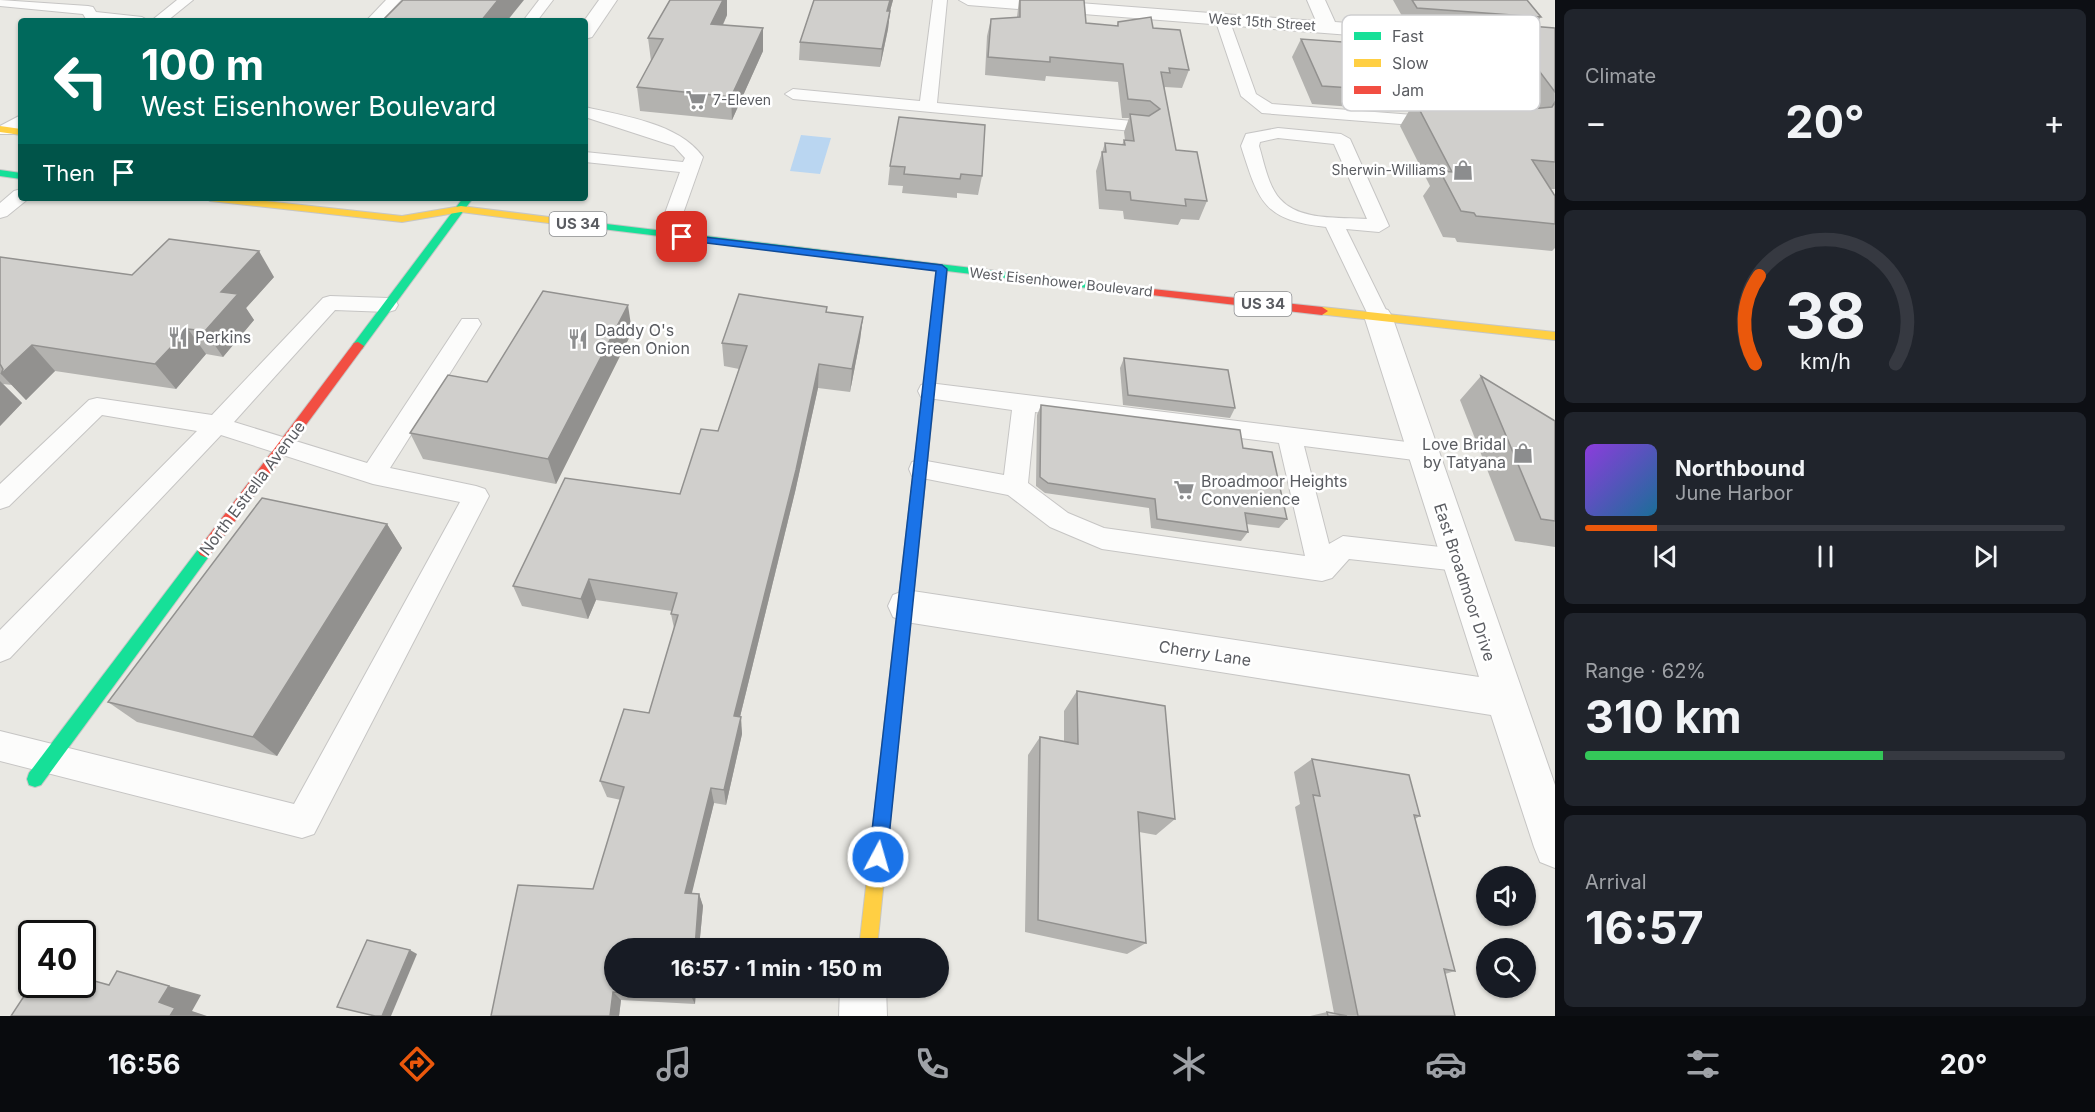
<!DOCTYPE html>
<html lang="en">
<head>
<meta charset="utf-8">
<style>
	body { margin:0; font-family:Inter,sans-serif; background:#20242c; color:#f1f3f6; height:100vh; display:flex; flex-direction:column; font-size:22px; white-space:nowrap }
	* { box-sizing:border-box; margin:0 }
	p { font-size:20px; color:#9ea1a6 }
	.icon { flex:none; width:33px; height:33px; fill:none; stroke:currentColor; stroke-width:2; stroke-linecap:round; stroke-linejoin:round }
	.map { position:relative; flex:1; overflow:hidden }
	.side { display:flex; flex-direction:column; gap:9px; padding:9px; background:#0d0f14; width:540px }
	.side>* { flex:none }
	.hud { position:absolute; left:18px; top:18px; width:570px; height:183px; border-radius:6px; box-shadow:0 2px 4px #0004; background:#00695c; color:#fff; overflow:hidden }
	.tools { position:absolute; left:1476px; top:866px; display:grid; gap:12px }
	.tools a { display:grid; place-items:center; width:60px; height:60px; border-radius:50%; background:#171b24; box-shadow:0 2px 4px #0004; font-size:30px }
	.speed { position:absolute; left:18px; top:920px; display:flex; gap:12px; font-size:30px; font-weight:700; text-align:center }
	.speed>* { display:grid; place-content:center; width:78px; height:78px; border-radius:50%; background:#171b24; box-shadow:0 2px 4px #0004; line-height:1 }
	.speed .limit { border:3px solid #111; border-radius:9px; background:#fff; color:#111 }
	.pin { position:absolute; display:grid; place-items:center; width:51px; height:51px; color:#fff; margin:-26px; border-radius:12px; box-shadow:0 3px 9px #0006 }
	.me { position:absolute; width:66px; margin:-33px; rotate:6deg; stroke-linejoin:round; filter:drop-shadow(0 0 4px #0008) }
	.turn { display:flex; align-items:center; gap:21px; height:126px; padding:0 24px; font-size:27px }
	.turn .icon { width:78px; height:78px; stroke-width:2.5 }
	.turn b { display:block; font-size:42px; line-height:51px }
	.then { display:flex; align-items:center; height:57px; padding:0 24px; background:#0003; gap:12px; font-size:22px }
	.big { font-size:45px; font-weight:700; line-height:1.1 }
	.side .widget { flex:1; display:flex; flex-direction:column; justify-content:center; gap:9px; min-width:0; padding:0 21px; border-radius:9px; background:#20242c }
	.side .dial { align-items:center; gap:0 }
	.dial svg { height:156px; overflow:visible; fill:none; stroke:#363941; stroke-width:7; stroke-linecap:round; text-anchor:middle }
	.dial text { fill:#f1f3f6; stroke:none }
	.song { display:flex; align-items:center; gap:18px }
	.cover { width:72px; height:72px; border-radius:9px; background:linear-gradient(135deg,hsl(270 70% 55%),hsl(200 70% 35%)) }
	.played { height:6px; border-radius:3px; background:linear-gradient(90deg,#ea580c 15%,#363941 15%) }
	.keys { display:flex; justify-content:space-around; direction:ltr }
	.heat { display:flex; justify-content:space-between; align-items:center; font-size:33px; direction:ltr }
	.charge { height:9px; border-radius:4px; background:linear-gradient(90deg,#34c759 62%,#363941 0) }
	.trip { position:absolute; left:604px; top:938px; width:345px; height:60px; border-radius:30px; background:#171b24; box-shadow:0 2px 4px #0004; font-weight:700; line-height:60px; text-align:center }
	.menu { display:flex; height:96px; justify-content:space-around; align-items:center; background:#090b0e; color:#9ea1a6 }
	.menu .icon { width:42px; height:42px }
	.menu .current { color:#ea580c }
	.menu b { font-size:27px; color:#f1f3f6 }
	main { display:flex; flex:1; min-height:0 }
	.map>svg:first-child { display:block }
	.water { fill:#bad6f1 }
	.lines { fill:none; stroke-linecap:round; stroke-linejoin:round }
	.lane-casing { stroke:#c6c5c4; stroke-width:2 }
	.street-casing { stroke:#c6c5c4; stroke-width:2 }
	.fast-casing { stroke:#c6c6c5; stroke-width:2 }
	.slow-casing { stroke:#c6c6c5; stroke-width:2 }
	.jam-casing { stroke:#c6c6c5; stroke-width:2 }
	.lane { fill:#fcfcfb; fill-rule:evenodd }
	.street { fill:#fcfcfb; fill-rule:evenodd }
	.fast { fill:#16e098; fill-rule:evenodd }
	.slow { fill:#ffcf43; fill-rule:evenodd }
	.jam { fill:#f24e42; fill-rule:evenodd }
	.wall { fill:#b3b2af; fill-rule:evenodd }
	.shaded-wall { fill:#92918f }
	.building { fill:#d0cfcc; stroke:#92918f; stroke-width:1.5 }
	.route { fill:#1a73e8; stroke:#114b97; stroke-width:1.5 }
	.labels { text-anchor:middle; stroke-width:5; stroke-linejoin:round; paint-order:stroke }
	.far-street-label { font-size:14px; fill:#5a5c61; stroke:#fff }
	.far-poi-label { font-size:14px; fill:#5a5c61; stroke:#fff; text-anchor:start }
	.shield { fill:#fff; stroke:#8c8d90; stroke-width:1.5 }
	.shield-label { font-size:15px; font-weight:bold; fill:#5a5c61 }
	.poi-label { font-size:16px; fill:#5a5c61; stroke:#fff; text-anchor:start }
	.street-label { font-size:16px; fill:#5a5c61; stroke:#fff }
	.key { fill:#fff; stroke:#ceced0; stroke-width:1.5 }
	.key-label { font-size:16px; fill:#5a5c61 }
</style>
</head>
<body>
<main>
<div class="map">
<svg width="1555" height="1016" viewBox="0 0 1555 1016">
	<rect width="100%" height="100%" fill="#e9e8e3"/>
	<!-- water -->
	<polygon class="water" points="801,135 831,138 820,174 790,171"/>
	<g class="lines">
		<!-- lane casing -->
		<g class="lane-casing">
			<g id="lane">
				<polygon points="0,0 88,6 93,7 96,12 142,17 149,21 91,20 86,19 83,14 0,6"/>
				<polygon points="177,0 193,0 167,21 151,21"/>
				<polygon points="386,0 401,0 381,21 366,21"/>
				<polygon points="539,0 553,0 537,21 523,21"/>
				<polygon points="933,0 947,0 937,103 1143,122 1151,127 1143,132 793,99 785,94 793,89 920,101"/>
				<polygon points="1222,15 1229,19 1256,94 1272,104 1439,117 1447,122 1439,127 1262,113 1241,96 1215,19"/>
				<path d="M 585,107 C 623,116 679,123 703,157 L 674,239 L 660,239 L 657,235 L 680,172 L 585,162 L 585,152 L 683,162 L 685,158 L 674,146 L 585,117 Z"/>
				<polygon points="21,115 21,128 12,134 0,134 0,126"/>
				<path d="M 1278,128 L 1341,134 L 1350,139 L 1389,226 L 1379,232 L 1346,229 L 1389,316 L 1385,321 L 1371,321 L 1326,227 C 1263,220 1259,202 1241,146 L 1246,134 ZM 1278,138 L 1334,144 L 1367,219 C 1340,217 1299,221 1280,199 C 1268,186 1264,162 1259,146 L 1260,142 Z"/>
				<polygon points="21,189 21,198 28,199 7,216 0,218 0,203 14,191"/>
				<polygon points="330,296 388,298 395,300 398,305 395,310 388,312 335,310 234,422 367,463 462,319 478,319 481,324 390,468 476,486 485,489 489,496 314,834 302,838 0,761 0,731 294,804 460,502 373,484 221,435 10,658 0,662 0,630 197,431 102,415 9,506 0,509 0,484 89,400 97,398 212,415 323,298"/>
				<path d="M 929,383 L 1431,445 L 1434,452 L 1431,459 L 1422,461 L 1304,446 L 1329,544 L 1343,536 L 1458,549 L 1467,552 L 1471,560 L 1467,568 L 1458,571 L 1349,559 L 1332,578 L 1322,581 L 1102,549 L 1050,527 L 1008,495 L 912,476 L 909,469 L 912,462 L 921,460 L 1004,475 L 1012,410 L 921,397 L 918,391 L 921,385 ZM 1035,412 L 1279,443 L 1305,556 L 1104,528 L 1068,513 L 1028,483 Z"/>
			</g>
		</g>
		<!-- street casing -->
		<g class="street-casing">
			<g id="street">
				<polygon points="599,0 617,0 592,37 585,39 584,21"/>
				<polygon points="959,0 1040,0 1316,21 1307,0 1325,0 1335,22 1555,39 1555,51 968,5"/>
				<polygon points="1378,307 1388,310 1392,316 1555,785 1555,868 1540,862 1534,847 1491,715 906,622 893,617 888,606 893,595 906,590 1479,677 1364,316 1368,310"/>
				<polygon points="840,987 886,987 887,1016 839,1016"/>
			</g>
		</g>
		<!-- fast casing -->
		<g class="fast-casing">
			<g id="fast">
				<polygon points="0,170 21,173 21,179 0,176"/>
				<polygon points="463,198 473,198 362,349 354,349 352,346 354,343"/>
				<polygon points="565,219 1096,283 1101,286 1096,289 947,271 914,588 912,592 907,594 902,592 900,588 937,270 561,224 561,220"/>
				<polygon points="205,545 210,547 212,551 210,555 41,785 35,787 29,785 27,779 29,773 200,547"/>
			</g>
		</g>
		<!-- slow casing -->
		<g class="slow-casing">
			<g id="slow">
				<polygon points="0,126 21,129 21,135 0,132"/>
				<polygon points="205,198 237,198 402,216 461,206 565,219 570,222 565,225 461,212 402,222 210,201"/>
				<polygon points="1322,307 1555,332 1555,340 1318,314 1316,311"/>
				<polygon points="907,582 912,584 914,588 877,948 859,948 900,588 902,584"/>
			</g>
		</g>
		<!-- jam casing -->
		<g class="jam-casing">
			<g id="jam">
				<polygon points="1096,283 1322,307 1328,311 1322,315 1092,288 1092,284"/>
				<polygon points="358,342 364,346 362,349 210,555 205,557 200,555 198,551 200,547 354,343"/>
			</g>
		</g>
		<!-- lane -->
		<use href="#lane" class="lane"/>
		<!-- street -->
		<use href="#street" class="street"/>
		<!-- fast -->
		<use href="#fast" class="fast"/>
		<!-- slow -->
		<use href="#slow" class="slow"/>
		<!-- jam -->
		<use href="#jam" class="jam"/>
	</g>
	<!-- wall -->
	<g class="wall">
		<polygon points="814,0 893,0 890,11 888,29 880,67 799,60 800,42"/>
		<polygon points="1019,0 1084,0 1086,23 1117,26 1118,22 1153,28 1189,70 1182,88 1165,87 1164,89 1176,150 1207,201 1199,220 1181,219 1178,225 1124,219 1123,211 1099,209 1096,171 1105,143 1122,145 1124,140 1125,140 1124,132 1129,118 1122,118 1118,82 1046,76 1045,81 985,75 987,36 991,19 1017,17"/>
		<path d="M 1393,0 L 1527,0 L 1541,17 L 1534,27 L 1555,28 L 1555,189 L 1550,189 L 1555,196 L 1555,248 L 1552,251 L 1457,242 L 1455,238 L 1443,237 L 1423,196 L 1430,186 L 1400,126 L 1409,111 L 1312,104 L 1292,57 L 1301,39 L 1420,47 L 1417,42 L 1426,27 L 1407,25 ZM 1481,31 L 1499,32 L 1491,45 ZM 1528,103 L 1532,109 L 1523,109 Z"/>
		<polygon points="727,15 723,25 763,51 732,120 640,111 637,87 651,61 648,38"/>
		<polygon points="890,166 982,176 978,195 957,193 957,198 902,193 903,186 888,185"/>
		<polygon points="0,257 132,275 274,277 246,308 254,320 223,357 206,354 176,389 55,371 26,400 12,385 3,384 22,403 0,426"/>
		<polygon points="827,307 826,312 863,317 860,340 850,392 818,388 795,492 740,717 742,734 726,805 714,803 691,894 699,894 703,906 699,948 615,948 696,987 695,1004 621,1000 619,1016 491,1016 593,889 621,800 607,797 600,781 649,713 674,628 671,614 672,611 596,600 588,619 522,606 513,586 680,494 718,431 739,369 724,366 722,343"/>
		<polygon points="632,332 556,484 423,459 410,433 487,382"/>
		<polygon points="1124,358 1235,408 1230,418 1123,405 1120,368"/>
		<polygon points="1481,376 1555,421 1555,547 1515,541 1460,400"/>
		<polygon points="1041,405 1243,448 1287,519 1279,528 1246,524 1248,532 1241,541 1151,528 1149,508 1045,493 1036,486 1037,415"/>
		<polygon points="387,524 402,548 277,756 137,722 108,702"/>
		<polygon points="1077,691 1175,819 1156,835 1139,832 1146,943 1127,954 1025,932 1028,755 1040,737 1064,741 1064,711"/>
		<polygon points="1312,759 1420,816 1415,819 1455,971 1445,974 1455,1016 1310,1016 1327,1012 1334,1013 1295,807 1300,804 1294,772"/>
	</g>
	<!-- shaded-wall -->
	<g class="shaded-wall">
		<polygon points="498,0 524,0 507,21 481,21"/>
		<polygon points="723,0 727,0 727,15 713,46 711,24"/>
		<polygon points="890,0 893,0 885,29 887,11"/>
		<polygon points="890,11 888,29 880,67 882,49"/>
		<polygon points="763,28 763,51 732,120 731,97"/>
		<polygon points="259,251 274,277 246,308 254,320 223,357 205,331 221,292"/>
		<polygon points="628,305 632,332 556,484 548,459"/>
		<polygon points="863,317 860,340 850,392 852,369"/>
		<polygon points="188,329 206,354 176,389 155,364"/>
		<polygon points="32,345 55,371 26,400 1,374"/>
		<polygon points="819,364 818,388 795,492 736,733 734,716"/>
		<polygon points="0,381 22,403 0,426"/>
		<polygon points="387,524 402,548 277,756 253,737"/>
		<polygon points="589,579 596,600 588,619 581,599"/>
		<polygon points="741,717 742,734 726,805 724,790"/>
		<polygon points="711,788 714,803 689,905 685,893"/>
		<polygon points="699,894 703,906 699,948 695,948"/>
		<polygon points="410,950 417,954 391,1016 382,1016"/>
		<polygon points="59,984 65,984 76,987 114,998"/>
		<polygon points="169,986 201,995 192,1011 207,1016 170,1016 159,1002"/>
		<polygon points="691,987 696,987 695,1004 691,996"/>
		<polygon points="613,992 621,1000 619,1016 610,1016"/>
	</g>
	<!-- building -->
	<g class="building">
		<polygon points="403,0 498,0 481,21 382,21"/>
		<polygon points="670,0 723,0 711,24 763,28 731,97 637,87 663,39 648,38"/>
		<polygon points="814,0 890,0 887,11 890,11 882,49 800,42"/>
		<polygon points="1020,0 1084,0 1086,23 1118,26 1118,22 1151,17 1153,28 1180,30 1189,70 1169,68 1170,73 1161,72 1176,150 1197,152 1207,201 1185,199 1186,206 1131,200 1130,192 1106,190 1102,152 1106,152 1105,143 1125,145 1124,140 1134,141 1130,114 1149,116 1160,109 1150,101 1128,99 1123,64 1050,57 1050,62 988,57 991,19 1020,17"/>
		<polygon points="1412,0 1527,0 1541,17 1417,8"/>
		<polygon points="1504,24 1555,28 1555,92"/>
		<polygon points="1427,25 1479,28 1530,100 1322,86 1301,39 1442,49"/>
		<polygon points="1415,101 1530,109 1552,107 1555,102 1555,162 1532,160 1555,196 1555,224 1476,216 1474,213 1461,211 1440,171 1452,172"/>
		<polygon points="899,117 985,125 982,176 961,174 960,179 904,174 905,167 890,166"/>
		<polygon points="169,239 259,251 221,292 238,294 205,331 188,329 155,364 32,345 1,374 3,369 0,364 0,257 132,275"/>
		<polygon points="543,291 628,305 548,459 410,433 448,375 487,382"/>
		<polygon points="739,294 827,307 826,312 863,317 852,369 819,364 796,470 734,716 741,717 724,790 711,788 685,893 699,894 695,948 615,948 615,987 691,987 691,996 613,992 610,1016 491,1016 518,885 593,889 624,787 600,781 624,709 649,713 678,615 671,614 677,593 589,579 581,599 513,586 565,478 680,494 701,429 718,431 747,346 722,343"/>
		<polygon points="1124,358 1228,370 1235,408 1128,395"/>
		<polygon points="1481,376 1555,421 1555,521 1541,519"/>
		<polygon points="1041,405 1240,430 1243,448 1272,452 1287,519 1245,513 1248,532 1157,519 1155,499 1048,483 1040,477"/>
		<polygon points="262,498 387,524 253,737 108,702"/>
		<polygon points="1077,691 1165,706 1175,819 1138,812 1146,943 1038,920 1040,737 1078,744"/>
		<polygon points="1312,759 1409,775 1420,816 1414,815 1455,971 1444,969 1455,1016 1358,1016 1313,795 1320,796"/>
		<polygon points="367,940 410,950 382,1016 375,1016 337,1007"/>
		<polygon points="117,971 169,986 159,1002 175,1008 170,1016 11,1016 32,984 59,984 77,989 80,984 82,984 82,981 84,978 109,985"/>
		<polygon points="1327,1012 1347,1016 1328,1016"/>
	</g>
	<!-- route -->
	<polygon class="route" points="678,234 942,265 947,269 887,857 884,863 878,866 872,863 869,857 936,271 682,240 676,237"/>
	<!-- icons -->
	<defs>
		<g id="supermarket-bare" transform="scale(1.62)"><path d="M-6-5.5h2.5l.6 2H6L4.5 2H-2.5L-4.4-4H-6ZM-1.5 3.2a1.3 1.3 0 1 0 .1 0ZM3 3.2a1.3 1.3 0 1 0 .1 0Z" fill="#8c8d8e" stroke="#fff" stroke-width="2.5" paint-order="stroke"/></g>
		<g id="shop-bare" transform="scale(1.62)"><path d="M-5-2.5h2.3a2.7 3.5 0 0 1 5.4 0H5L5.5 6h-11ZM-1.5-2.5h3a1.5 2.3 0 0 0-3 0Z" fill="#8c8d8e" stroke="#fff" stroke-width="2.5" paint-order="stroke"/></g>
		<g id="restaurant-bare" transform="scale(1.62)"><path d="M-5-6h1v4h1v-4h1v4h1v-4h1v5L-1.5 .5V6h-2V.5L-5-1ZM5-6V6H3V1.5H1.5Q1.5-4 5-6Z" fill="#8c8d8e" stroke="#fff" stroke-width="2.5" paint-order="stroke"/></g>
	</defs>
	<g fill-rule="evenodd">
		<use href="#supermarket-bare" x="696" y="100"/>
		<use href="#shop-bare" x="1463" y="170"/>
		<use href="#restaurant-bare" x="178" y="337"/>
		<use href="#restaurant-bare" x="578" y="339"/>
		<use href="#shop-bare" x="1523" y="453"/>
		<use href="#supermarket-bare" x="1184" y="490"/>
	</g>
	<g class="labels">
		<!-- far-street labels -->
		<g class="far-street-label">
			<text transform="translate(1262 22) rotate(4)" y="5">West 15th Street</text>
			<text transform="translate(1061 282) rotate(6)" y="5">West Eisenhower Boulevard</text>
		</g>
		<!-- far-poi labels -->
		<g class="far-poi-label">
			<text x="713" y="105">7-Eleven</text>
			<text x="1446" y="175" text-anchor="end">Sherwin-Williams</text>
		</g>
		<!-- shield labels -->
		<g class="shield">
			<rect x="549.5" y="212" width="57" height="24" rx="4.5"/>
			<rect x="1234.5" y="292" width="57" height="24" rx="4.5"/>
		</g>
		<g class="shield-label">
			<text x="578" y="229">US 34</text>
			<text x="1263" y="309">US 34</text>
		</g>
		<!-- poi labels -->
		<g class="poi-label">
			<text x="595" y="336">Daddy O's<tspan x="595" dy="18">Green Onion</tspan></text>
			<text x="195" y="343">Perkins</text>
			<text x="1506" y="450" text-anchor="end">Love Bridal<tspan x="1506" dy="18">by Tatyana</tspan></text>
			<text x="1201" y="487">Broadmoor Heights<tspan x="1201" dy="18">Convenience</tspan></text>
		</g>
		<!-- street labels -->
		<g class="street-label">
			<text transform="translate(252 488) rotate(-53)" y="6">North Estrella Avenue</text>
			<text transform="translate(1465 582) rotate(72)" y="6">East Broadmoor Drive</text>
			<text transform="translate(1205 653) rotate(9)" y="6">Cherry Lane</text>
		</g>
	</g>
	<!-- legend -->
	<rect x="1342" y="15" width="198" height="96" rx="9" class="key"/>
	<rect x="1354" y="32" width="27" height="8" fill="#16e098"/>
	<rect x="1354" y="59" width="27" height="8" fill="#ffcf43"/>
	<rect x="1354" y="86" width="27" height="8" fill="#f24e42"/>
	<g class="key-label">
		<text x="1392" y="42">Fast</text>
		<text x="1392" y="69">Slow</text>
		<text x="1392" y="96">Jam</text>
	</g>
</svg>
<div class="tools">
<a><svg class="icon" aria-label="sound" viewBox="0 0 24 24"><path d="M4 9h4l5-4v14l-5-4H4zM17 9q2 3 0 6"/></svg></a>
<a><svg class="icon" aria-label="search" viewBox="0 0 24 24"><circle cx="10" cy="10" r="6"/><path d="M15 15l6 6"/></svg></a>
</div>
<div class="speed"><div class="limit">40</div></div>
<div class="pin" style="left:682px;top:237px;background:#d93025"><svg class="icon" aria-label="arrive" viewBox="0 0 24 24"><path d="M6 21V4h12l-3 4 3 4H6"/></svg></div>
<svg class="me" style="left:878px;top:857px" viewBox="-20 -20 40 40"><circle r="17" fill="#1a73e8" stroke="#fff" stroke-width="3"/><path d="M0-11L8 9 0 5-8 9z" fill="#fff"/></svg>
<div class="trip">16:57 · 1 min · 150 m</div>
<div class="hud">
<div class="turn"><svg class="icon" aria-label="left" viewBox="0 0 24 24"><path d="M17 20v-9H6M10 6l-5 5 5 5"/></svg><div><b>100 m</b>West Eisenhower Boulevard</div></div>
<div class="then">Then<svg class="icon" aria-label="arrive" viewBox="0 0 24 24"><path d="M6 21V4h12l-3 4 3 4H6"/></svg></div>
</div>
</div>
<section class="side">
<div class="widget"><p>Climate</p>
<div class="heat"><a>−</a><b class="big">20°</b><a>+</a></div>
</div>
<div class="widget dial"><svg viewBox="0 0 100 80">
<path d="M14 69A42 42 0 1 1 86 69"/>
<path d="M14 69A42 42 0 0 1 16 24" stroke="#ea580c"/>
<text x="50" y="56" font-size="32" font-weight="700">38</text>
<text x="50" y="72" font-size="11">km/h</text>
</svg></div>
<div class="widget">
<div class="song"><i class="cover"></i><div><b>Northbound</b><p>June Harbor</p></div></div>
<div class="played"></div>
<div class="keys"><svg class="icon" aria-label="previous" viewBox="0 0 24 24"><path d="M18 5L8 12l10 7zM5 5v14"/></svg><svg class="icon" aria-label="pause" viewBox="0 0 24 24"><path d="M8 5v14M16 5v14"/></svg><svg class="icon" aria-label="next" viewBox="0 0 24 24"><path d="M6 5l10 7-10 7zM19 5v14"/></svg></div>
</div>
<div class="widget"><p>Range · 62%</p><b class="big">310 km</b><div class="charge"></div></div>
<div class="widget"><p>Arrival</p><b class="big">16:57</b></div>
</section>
</main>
<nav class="menu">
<b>16:56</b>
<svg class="icon current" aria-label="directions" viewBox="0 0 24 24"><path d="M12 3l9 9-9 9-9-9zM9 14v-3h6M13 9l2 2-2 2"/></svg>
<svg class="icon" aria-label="music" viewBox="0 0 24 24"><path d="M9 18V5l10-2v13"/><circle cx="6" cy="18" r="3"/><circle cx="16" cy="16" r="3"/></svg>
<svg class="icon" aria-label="phone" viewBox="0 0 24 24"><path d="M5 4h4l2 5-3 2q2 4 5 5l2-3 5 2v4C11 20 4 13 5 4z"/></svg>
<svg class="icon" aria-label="climate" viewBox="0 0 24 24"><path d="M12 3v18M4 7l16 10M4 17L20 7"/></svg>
<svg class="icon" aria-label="car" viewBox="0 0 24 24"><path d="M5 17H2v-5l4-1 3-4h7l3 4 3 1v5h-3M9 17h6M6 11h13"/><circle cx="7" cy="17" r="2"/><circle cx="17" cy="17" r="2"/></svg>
<svg class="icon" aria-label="filters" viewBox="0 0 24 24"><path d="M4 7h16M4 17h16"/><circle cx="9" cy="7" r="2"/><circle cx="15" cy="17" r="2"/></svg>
<b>20°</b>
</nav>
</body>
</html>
